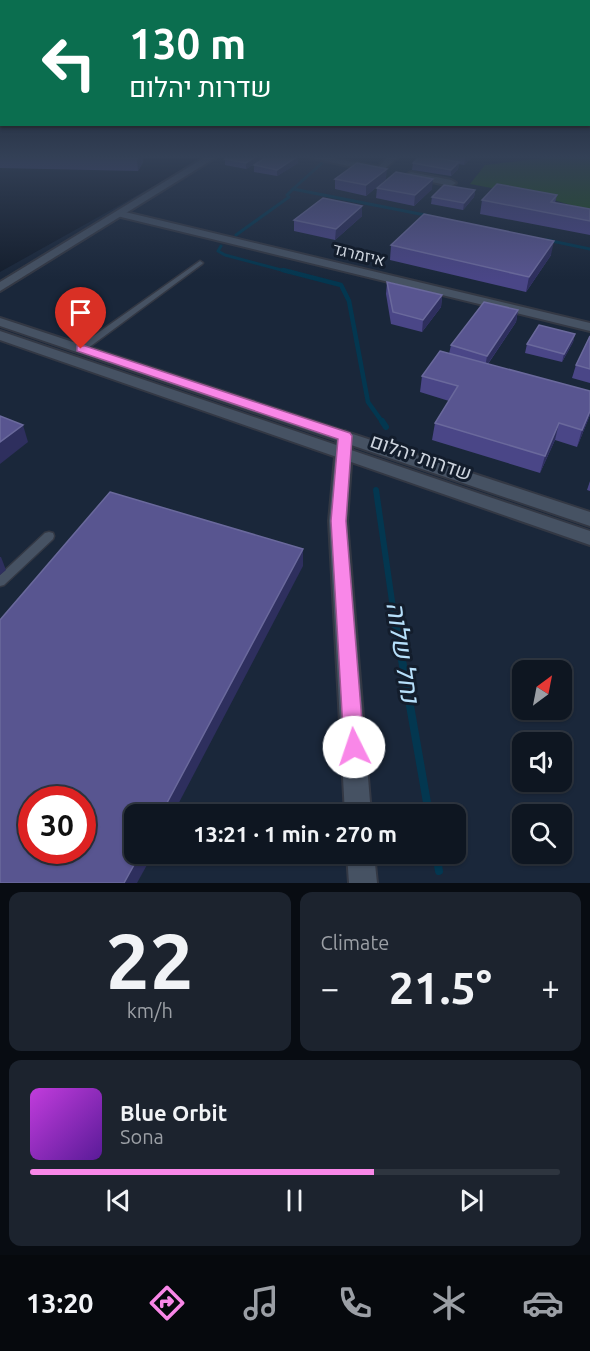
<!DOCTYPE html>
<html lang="en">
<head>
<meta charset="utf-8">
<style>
	body { margin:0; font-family:Ubuntu,Heebo,sans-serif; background:#1c232e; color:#f1f3f6; height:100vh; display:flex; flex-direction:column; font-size:22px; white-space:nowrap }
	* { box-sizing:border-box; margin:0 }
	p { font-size:20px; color:#9b9fa5 }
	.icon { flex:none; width:33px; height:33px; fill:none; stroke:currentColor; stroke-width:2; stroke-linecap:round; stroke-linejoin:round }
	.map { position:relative; height:883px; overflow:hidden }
	.panel { display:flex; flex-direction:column; gap:9px; padding:9px; background:#080c12; flex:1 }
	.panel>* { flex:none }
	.guide { position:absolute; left:0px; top:0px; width:591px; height:126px; box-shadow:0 2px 4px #0004,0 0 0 2px #2e353f; background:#0b6e4f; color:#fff; overflow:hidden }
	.needle { width:39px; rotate:32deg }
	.tools { position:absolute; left:512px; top:660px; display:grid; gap:12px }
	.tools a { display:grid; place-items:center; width:60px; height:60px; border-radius:12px; background:#0e1621; box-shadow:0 2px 4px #0004,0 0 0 2px #2e353f; font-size:30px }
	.speed { position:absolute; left:18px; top:786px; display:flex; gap:12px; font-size:30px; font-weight:700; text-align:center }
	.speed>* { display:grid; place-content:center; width:78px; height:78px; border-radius:50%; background:#0e1621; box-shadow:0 2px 4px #0004,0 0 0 2px #2e353f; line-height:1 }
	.speed .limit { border:9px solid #d22; background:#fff; color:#111 }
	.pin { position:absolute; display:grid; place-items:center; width:51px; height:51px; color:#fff; margin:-62px -26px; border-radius:50% 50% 50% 0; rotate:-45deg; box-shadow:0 0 6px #0007 }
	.pin .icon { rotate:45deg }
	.me { position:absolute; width:66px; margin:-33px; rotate:356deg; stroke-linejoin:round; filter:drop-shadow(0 0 4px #0008) }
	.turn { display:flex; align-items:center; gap:21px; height:126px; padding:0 30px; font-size:27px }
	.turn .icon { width:78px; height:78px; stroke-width:2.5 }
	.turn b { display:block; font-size:42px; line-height:51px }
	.big { font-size:45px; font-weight:700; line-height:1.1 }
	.panel .widget { flex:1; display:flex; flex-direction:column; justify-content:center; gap:9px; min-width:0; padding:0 21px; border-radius:12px; background:#1c232e }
	.panel .dial { align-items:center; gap:0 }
	.dial b { font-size:78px; line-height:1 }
	.song { display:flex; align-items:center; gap:18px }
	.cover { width:72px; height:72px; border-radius:9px; background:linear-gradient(135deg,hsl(290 70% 55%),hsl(270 70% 35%)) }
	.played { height:6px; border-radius:3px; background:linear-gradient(90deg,#f987e8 65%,#2e353f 65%) }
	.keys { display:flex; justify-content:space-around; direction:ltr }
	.heat { display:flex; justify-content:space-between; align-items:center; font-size:33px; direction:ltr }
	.panel .tiles { flex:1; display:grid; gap:9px; grid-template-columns:1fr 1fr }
	.widget:last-child { grid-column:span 2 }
	.trip { position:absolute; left:124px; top:804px; width:342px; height:60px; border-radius:12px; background:#0e1621; box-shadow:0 2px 4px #0004,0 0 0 2px #2e353f; font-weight:700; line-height:60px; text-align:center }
	.tab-bar { display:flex; height:96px; justify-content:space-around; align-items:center; background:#06090d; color:#9b9fa5 }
	.tab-bar .icon { width:42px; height:42px }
	.tab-bar .current { color:#f987e8 }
	.tab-bar b { font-size:27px; color:#f1f3f6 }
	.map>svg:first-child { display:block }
	.built { fill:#1a273a; fill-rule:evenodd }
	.green { fill:#214e1e }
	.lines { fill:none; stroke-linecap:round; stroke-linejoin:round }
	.stream-far3 { stroke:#033750; stroke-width:3 }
	.stream-far2 { stroke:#033750; stroke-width:4.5 }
	.stream-far1 { stroke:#033750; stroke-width:6 }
	.stream { stroke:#033750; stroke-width:8 }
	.service-casing { stroke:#333844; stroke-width:3 }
	.minor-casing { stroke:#333844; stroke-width:4 }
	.tertiary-casing { stroke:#333844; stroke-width:4 }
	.service { fill:#465263; fill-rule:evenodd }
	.minor { fill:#465263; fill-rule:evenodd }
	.tertiary { fill:#465263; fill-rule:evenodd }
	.wall { fill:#4a4687 }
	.shaded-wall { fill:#2e2f5e }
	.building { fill:#585590; stroke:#6a699c; stroke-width:1.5; fill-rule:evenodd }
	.route { fill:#f987e8; stroke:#a25897; stroke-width:1.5 }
	.labels { text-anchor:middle; stroke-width:6; stroke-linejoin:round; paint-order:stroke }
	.far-street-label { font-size:16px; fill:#cdd4de; stroke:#131d2c }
	.street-label { font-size:20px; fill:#cdd4de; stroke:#131d2c }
	.near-water-label { font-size:26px; font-style:italic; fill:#b7e0fb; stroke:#131d2c }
</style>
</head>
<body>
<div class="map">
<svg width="590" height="883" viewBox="0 0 590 883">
	<rect width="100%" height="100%" fill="#131d2c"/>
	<!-- built -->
	<path class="built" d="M 202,156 L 590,156 L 590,883 L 0,883 L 0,272 L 193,164 ZM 522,670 L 561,670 L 561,710 L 522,710 ZM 522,742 L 561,742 L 561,782 L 522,782 ZM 32,800 L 82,800 L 82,850 L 32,850 ZM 135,814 L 456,814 L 456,854 L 135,854 ZM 522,814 L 561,814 L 561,854 L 522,854 Z"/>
	<!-- green -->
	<polygon class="green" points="560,156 590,156 590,211 554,200 470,184 485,165"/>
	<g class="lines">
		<!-- stream-far3 -->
		<g class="stream-far3">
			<polyline points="322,163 293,189 430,216"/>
			<polyline points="236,235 289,197 287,195 293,189"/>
			<polyline points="547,240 590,249"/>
			<polyline points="221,246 218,251 225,255 289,272"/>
		</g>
		<!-- stream-far2 -->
		<polyline class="stream-far2" points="283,270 341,285 349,301 368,402 383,423"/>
		<!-- stream-far1 -->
		<g class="stream-far1">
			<polyline points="382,421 386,427"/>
			<polyline points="376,490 395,622"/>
		</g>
		<!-- stream -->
		<g class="stream">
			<polyline points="395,620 429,814"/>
			<polyline points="436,854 439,871"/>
		</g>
		<!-- service casing -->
		<g class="service-casing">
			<g id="service">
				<polygon points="200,261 203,263 202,264 84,351 78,351 77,349 78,347"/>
				<polygon points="49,532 53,533 54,536 53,539 4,585 0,586 0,575 45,533"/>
			</g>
		</g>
		<!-- minor casing -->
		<g class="minor-casing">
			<g id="minor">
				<polygon points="303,156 323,156 378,167 389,156 399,156 380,173"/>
				<polygon points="411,172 451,180 456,183 451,186 408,177 406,175"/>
				<polygon points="121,211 590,323 590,331 117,216 116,214"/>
				<polygon points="345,431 353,436 347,521 371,814 345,814 329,521 337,436"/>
				<polygon points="347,854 374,854 377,883 349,883"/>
			</g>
		</g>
		<!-- tertiary casing -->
		<g class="tertiary-casing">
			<g id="tertiary">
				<polygon points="207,156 218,156 0,291 0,282"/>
				<polygon points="0,318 590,512 590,526 0,326"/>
				<polygon points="0,331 590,531 590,545 0,340"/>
			</g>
		</g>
		<!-- service -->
		<use href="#service" class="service"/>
		<!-- minor -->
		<use href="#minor" class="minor"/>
		<!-- tertiary -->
		<use href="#tertiary" class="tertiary"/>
	</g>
	<!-- wall -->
	<g class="wall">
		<polygon points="0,156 161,156 161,158 143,158 143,162 138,171 0,168"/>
		<polygon points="229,156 267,156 246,169 225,165 225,159"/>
		<polygon points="298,156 298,163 277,176 254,172 254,165"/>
		<polygon points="418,156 471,156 471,158 464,165 459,164 458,169 451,176 412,170 413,163 420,157"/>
		<polygon points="335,179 386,179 366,196 335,189"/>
		<polygon points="377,188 432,189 414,206 376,198"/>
		<polygon points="475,190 474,197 463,210 431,204 432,197"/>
		<polygon points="557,195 555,203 590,209 590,235 480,214 482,200"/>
		<polygon points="362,206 362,216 335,240 294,231 294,220"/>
		<polygon points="391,245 551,255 526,292 390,260"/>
		<polygon points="387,282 442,295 441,307 422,332 391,324 386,294"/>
		<polygon points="518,310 516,322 488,364 590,415 577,447 555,440 540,473 432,440 435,423 449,401 420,392 422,376 449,354 451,345"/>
		<polygon points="575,334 573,342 562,362 525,353 527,344"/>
		<polygon points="590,336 590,383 572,378 576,365"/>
		<polygon points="590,481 590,491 587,490"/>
	</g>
	<!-- shaded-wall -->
	<g class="shaded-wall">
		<polygon points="138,156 143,156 143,162 138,171 137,158"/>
		<polygon points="256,156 267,157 246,169 246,163"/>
		<polygon points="298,156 298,163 277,176 277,170"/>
		<polygon points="467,156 471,156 471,158 464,165 465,158"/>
		<polygon points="459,162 458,169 451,176 451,170"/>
		<polygon points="387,169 386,179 366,196 366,185"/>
		<polygon points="433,179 432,189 414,206 415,195"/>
		<polygon points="475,190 474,197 463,210 464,203"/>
		<polygon points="362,206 362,216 335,240 336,229"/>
		<polygon points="554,241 551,255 526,292 529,277"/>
		<polygon points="442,295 441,307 422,332 423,320"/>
		<polygon points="518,310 516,322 485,368 487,356"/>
		<polygon points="575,334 573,342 562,362 564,354"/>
		<polygon points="590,411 590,415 577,447 582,430"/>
		<polygon points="559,423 555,440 540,473 545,456"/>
		<polygon points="23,425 28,442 0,464 0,442"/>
		<polygon points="303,549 303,566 173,814 161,814"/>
		<polygon points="0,557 1,557 6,570 0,575"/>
		<polygon points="140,854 153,854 137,883 124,883"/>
	</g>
	<!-- building -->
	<g class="building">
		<polygon points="26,156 138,156 137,158"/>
		<polygon points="229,156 256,156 246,163 225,159"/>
		<polygon points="268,156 298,156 277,170 254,165"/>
		<polygon points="420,156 425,156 459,162 451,170 413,163"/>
		<polygon points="357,163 387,169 366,185 335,179"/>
		<polygon points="396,172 433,179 415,195 377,188"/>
		<polygon points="497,184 557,195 551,202 590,209 590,221 482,200"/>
		<polygon points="444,185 475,190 464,203 432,197"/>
		<polygon points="323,198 362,206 336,229 294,220"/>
		<polygon points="424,214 554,241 529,277 391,245"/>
		<polygon points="387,282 442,295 423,320 393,312"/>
		<polygon points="484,302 518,310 487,356 451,345"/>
		<polygon points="539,325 575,334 564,354 527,344"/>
		<polygon points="590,336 590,369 576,365"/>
		<polygon points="440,351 590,391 590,411 582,430 559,423 545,456 435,423 458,386 422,376"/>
		<polygon points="0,416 23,425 0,442"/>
		<path d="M 110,492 L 303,549 L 161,814 L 135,814 L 135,854 L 140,854 L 124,883 L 0,883 L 0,620 ZM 32,800 L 82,800 L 82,850 L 32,850 Z"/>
	</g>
	<!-- sky -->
	<linearGradient id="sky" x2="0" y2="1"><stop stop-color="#0a1018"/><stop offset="0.56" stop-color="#334056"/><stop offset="1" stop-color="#334056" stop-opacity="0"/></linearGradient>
	<rect width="590" height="280" fill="url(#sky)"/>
	<!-- route -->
	<polygon class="route" points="77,346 85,346 350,433 352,436 346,521 364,747 361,753 354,756 347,753 344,747 331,521 338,439 77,351"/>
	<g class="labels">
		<!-- far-street labels -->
		<g class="far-street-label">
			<text transform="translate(359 254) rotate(14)" y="6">איזמרגד</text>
		</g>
		<!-- street labels -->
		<g class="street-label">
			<text transform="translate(421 457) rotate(19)" y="7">שדרות יהלום</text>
		</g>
		<!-- near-water labels -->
		<g class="near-water-label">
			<text transform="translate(403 652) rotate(81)" y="9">נחל שלוה</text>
		</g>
	</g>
</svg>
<div class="tools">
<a><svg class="needle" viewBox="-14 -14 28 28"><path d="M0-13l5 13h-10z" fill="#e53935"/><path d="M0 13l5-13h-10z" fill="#9b9fa5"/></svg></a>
<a><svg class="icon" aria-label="sound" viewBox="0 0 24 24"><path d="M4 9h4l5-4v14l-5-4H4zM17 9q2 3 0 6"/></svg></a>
<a><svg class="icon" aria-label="search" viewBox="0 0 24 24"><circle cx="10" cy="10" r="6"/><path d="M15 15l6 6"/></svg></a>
</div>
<div class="speed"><div class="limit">30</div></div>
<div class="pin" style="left:81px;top:349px;background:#d93025"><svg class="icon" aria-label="arrive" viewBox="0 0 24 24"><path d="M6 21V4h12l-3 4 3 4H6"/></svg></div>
<svg class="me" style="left:354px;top:747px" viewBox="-20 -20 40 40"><circle r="19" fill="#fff"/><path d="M0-13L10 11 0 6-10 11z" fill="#f987e8"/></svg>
<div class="trip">13:21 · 1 min · 270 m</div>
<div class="guide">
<div class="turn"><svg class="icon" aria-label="left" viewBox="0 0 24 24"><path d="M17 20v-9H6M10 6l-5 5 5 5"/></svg><div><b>130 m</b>שדרות יהלום</div></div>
</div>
</div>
<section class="panel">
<div class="tiles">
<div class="widget dial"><b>22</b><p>km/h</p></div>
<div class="widget"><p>Climate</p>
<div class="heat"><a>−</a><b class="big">21.5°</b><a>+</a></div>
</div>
<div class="widget">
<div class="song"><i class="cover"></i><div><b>Blue Orbit</b><p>Sona</p></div></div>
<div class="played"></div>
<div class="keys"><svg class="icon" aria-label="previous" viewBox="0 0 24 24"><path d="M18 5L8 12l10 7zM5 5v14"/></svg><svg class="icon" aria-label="pause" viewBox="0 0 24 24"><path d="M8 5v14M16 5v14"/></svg><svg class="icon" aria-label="next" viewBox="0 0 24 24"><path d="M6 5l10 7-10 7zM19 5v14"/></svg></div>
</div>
</div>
</section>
<nav class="tab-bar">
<b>13:20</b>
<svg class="icon current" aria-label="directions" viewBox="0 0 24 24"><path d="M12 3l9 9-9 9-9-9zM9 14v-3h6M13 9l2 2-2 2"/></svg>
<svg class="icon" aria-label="music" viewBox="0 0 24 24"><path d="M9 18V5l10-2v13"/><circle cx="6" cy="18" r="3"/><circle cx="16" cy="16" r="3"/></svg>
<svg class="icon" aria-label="phone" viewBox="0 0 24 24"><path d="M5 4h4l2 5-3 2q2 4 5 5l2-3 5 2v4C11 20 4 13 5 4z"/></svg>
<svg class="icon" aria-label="climate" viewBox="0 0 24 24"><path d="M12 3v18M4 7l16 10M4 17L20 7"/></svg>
<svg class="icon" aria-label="car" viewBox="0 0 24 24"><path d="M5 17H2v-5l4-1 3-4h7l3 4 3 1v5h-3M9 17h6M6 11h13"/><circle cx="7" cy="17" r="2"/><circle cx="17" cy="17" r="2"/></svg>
</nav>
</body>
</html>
